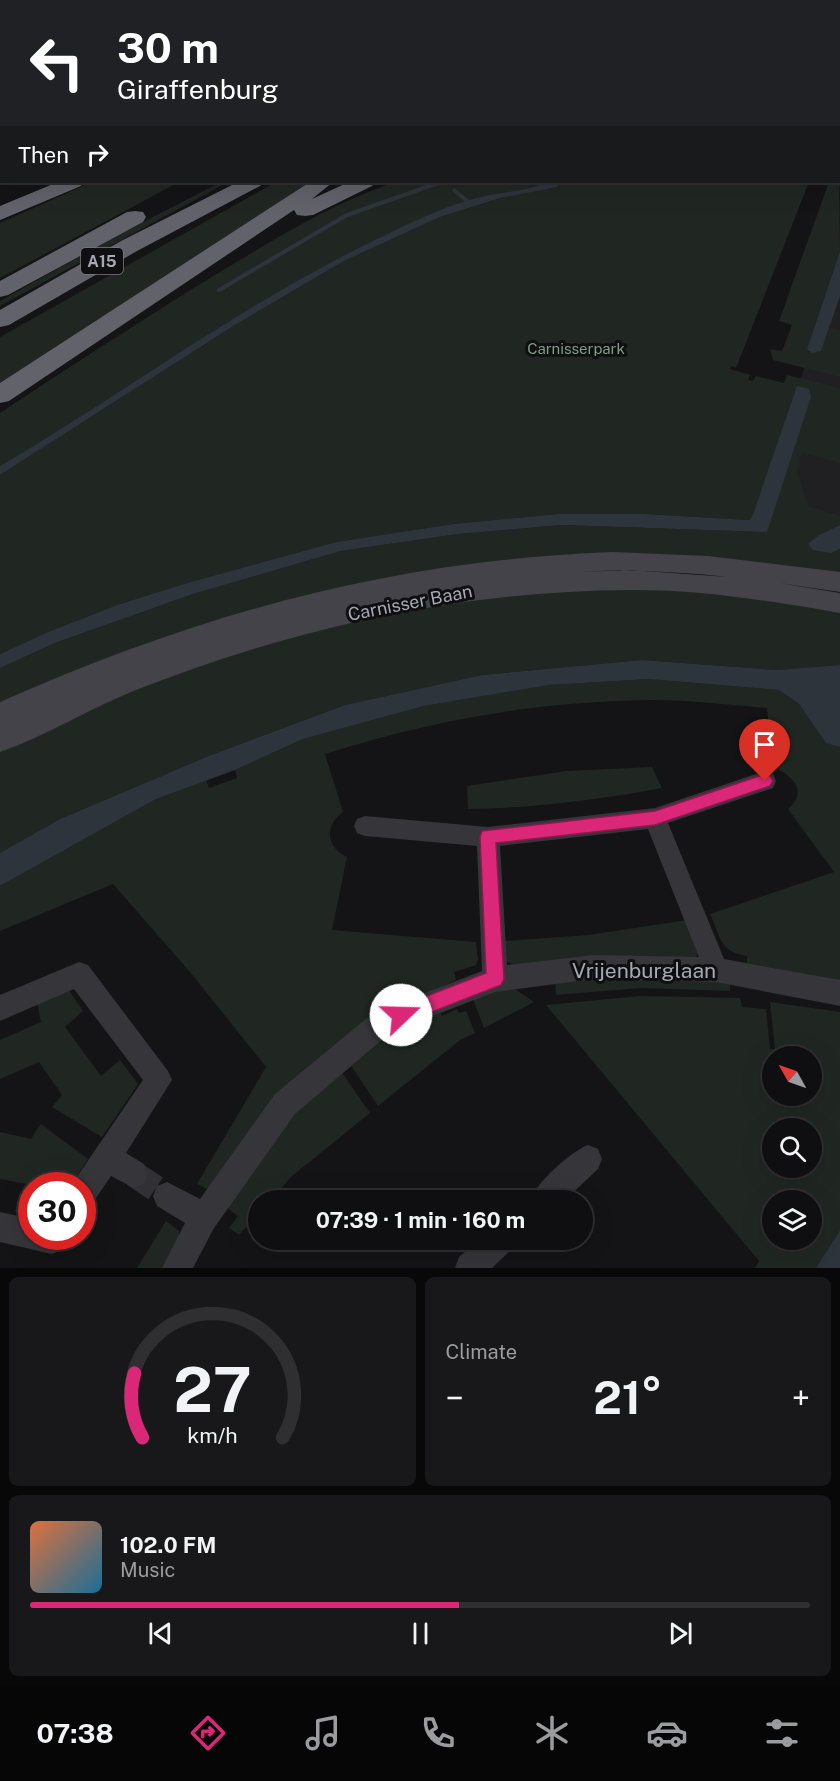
<!DOCTYPE html>
<html lang="en">
<head>
<meta charset="utf-8">
<style>
	body { margin:0; font-family:"Public Sans",sans-serif; background:#181719; color:#f1f3f6; height:100vh; display:flex; flex-direction:column; font-size:22px; white-space:nowrap }
	* { box-sizing:border-box; margin:0 }
	p { font-size:20px; color:#9b9c9f }
	.icon { flex:none; width:33px; height:33px; fill:none; stroke:currentColor; stroke-width:2; stroke-linecap:round; stroke-linejoin:round }
	.map { position:relative; height:1268px; overflow:hidden }
	.panel { display:flex; flex-direction:column; gap:9px; padding:9px; background:#080809; flex:1 }
	.panel>* { flex:none }
	.guide { position:absolute; left:0px; top:0px; width:840px; height:183px; box-shadow:0 6px 24px #0002,0 0 0 2px #2f2e30; background:#202124; color:#fff; overflow:hidden }
	.needle { width:39px; rotate:310deg }
	.fabs { position:absolute; left:762px; top:1046px; display:grid; gap:12px }
	.fabs a { display:grid; place-items:center; width:60px; height:60px; border-radius:50%; background:#0f0e10; box-shadow:0 6px 24px #0002,0 0 0 2px #2f2e30; font-size:30px }
	.speed { position:absolute; left:18px; top:1172px; display:flex; gap:12px; font-size:30px; font-weight:700; text-align:center }
	.speed>* { display:grid; place-content:center; width:78px; height:78px; border-radius:50%; background:#0f0e10; box-shadow:0 6px 24px #0002,0 0 0 2px #2f2e30; line-height:1 }
	.speed .limit { border:9px solid #d22; background:#fff; color:#111 }
	.pin { position:absolute; display:grid; place-items:center; width:51px; height:51px; color:#fff; margin:-62px -26px; border-radius:50% 50% 50% 0; rotate:-45deg; box-shadow:0 0 6px #0007 }
	.pin .icon { rotate:45deg }
	.me { position:absolute; width:66px; margin:-33px; rotate:69deg; stroke-linejoin:round; filter:drop-shadow(0 0 4px #0008) }
	.turn { display:flex; align-items:center; gap:21px; height:126px; padding:0 18px; font-size:27px }
	.turn .icon { width:78px; height:78px; stroke-width:2.5 }
	.turn b { display:block; font-size:42px; line-height:51px }
	.then { display:flex; align-items:center; height:57px; padding:0 18px; background:#0003; gap:12px; font-size:22px }
	.big { font-size:45px; font-weight:700; line-height:1.1 }
	.panel .tile { flex:1; display:flex; flex-direction:column; justify-content:center; gap:9px; min-width:0; padding:0 21px; border-radius:9px; background:#181719 }
	.panel .dial { align-items:center; gap:0 }
	.dial svg { height:156px; overflow:visible; fill:none; stroke:#2f2e30; stroke-width:7; stroke-linecap:round; text-anchor:middle }
	.dial text { fill:#f1f3f6; stroke:none }
	.song { display:flex; align-items:center; gap:18px }
	.cover { width:72px; height:72px; border-radius:9px; background:linear-gradient(135deg,hsl(20 70% 55%),hsl(200 70% 35%)) }
	.played { height:6px; border-radius:3px; background:linear-gradient(90deg,#db2777 55%,#2f2e30 55%) }
	.keys { display:flex; justify-content:space-around; direction:ltr }
	.heat { display:flex; justify-content:space-between; align-items:center; font-size:33px; direction:ltr }
	.panel .tiles { flex:1; display:grid; gap:9px; grid-template-columns:1fr 1fr }
	.tile:last-child { grid-column:span 2 }
	.trip { position:absolute; left:248px; top:1190px; width:345px; height:60px; border-radius:30px; background:#0f0e10; box-shadow:0 6px 24px #0002,0 0 0 2px #2f2e30; font-weight:700; line-height:60px; text-align:center }
	.menu { display:flex; height:96px; justify-content:space-around; align-items:center; background:#060606; color:#9b9c9f }
	.menu .icon { width:42px; height:42px }
	.menu .active { color:#db2777 }
	.menu b { font-size:27px; color:#f1f3f6 }
	.map>svg:first-child { display:block }
	.built { fill:#202022 }
	.green { fill:#202722; fill-rule:evenodd }
	.water { fill:#2e343c }
	.lines { fill:none; stroke-linecap:round; stroke-linejoin:round }
	.stream { stroke:#2e343c; stroke-width:4 }
	.street-tunnel { stroke:#313135; stroke-width:26; stroke-dasharray:26 14; stroke-linecap:butt }
	.street { fill:#35353a; fill-rule:evenodd }
	.secondary { fill:#434349; fill-rule:evenodd }
	.highway { fill:#61626a; fill-rule:evenodd }
	.rail-casing { stroke:#4e4e54; stroke-width:4 }
	.rail { stroke:#0f0e10; stroke-width:2; stroke-dasharray:8; stroke-linecap:butt }
	.route { fill:#db2777; stroke:#8e194d; stroke-width:1.5 }
	.labels { text-anchor:middle; stroke-width:6; stroke-linejoin:round; paint-order:stroke }
	.far-park-label { font-size:15px; fill:#7f9e86; stroke:#0f0e10 }
	.shield { fill:#0f0e10; stroke:#797a83; stroke-width:1.5 }
	.shield-label { font-size:16px; font-weight:bold; fill:#a6a8b4 }
	.street-label { font-size:18px; fill:#a6a8b4; stroke:#0f0e10 }
	.near-street-label { font-size:21px; fill:#a6a8b4; stroke:#0f0e10 }
</style>
</head>
<body>
<div class="map">
<svg width="840" height="1268" viewBox="0 0 840 1268">
	<rect width="100%" height="100%" fill="#141315"/>
	<!-- built -->
	<polygon class="built" points="840,256 840,525 782,551 749,540"/>
	<!-- green -->
	<g class="green">
		<polygon points="0,0 281,0 2,2 0,151"/>
		<polygon points="839,161 840,251 807,349 819,353 830,328 840,330 840,377 773,360 770,349 782,351 792,325 779,321 829,182 838,182"/>
		<polygon points="92,182 179,182 0,278 0,223"/>
		<polygon points="221,182 228,182 0,306 0,301 122,233"/>
		<polygon points="276,182 317,182 0,385 0,337"/>
		<path d="M 395,182 L 547,182 C 535,190 491,194 473,199 C 435,211 399,228 364,246 C 237,309 122,394 0,466 L 0,413 C 76,363 152,313 230,266 C 283,234 336,202 395,182 Z"/>
		<polygon points="556,182 577,182 578,184 596,182 809,182 736,368 731,366 730,369 750,375 748,380 753,381 756,376 784,383 787,375 840,388 840,463 802,453 797,471 808,506 840,516 840,525 819,535 831,553 840,549 840,576 679,555 580,554 422,572 302,597 0,712 0,668 55,643 193,594 341,551 458,534 562,525 766,532 753,515 749,520 645,514 559,514 453,524 336,542 187,583 117,605 48,632 0,654 0,475 235,325 344,261 440,217 500,198 558,184"/>
		<polygon points="628,583 840,607 840,665 776,670 642,660 599,664 482,675 345,705 211,755 60,819 0,853 0,747 212,657 415,603"/>
		<path d="M 649,679 L 779,690 L 799,704 L 826,742 L 840,747 L 840,981 L 747,963 L 747,956 C 719,952 721,937 710,914 L 834,872 L 788,809 C 809,791 792,775 773,767 L 767,708 C 729,705 691,700 653,700 C 540,701 432,720 325,754 L 343,812 C 324,826 326,847 347,857 L 332,930 L 476,942 L 478,960 L 476,965 L 454,972 L 456,980 L 390,1010 L 209,1190 L 197,1184 L 266,1067 L 190,972 L 113,884 L 0,931 L 0,886 L 156,799 L 206,780 L 209,788 L 237,778 L 235,770 L 303,739 L 424,706 L 549,685 Z"/>
		<path d="M 652,767 L 662,788 C 597,800 534,808 468,809 L 467,786 L 566,771 Z"/>
		<polygon points="687,920 700,952 695,958 582,957 512,965 504,959 503,941 589,935"/>
		<polygon points="580,976 730,981 730,991 641,988 556,995 555,980"/>
		<polygon points="509,985 534,1002 484,1028 472,996"/>
		<polygon points="68,989 83,1011 65,1027 101,1076 120,1060 138,1084 102,1137 52,1107 62,1095 39,1062 0,1079 0,1040 41,1022 37,1002"/>
		<path d="M 640,996 L 740,998 L 742,1007 L 766,1009 L 770,1049 L 775,1049 L 770,1002 L 840,1012 L 840,1230 L 816,1268 L 755,1268 L 759,1261 L 546,1005 ZM 772,1056 L 812,1056 L 812,1095 L 772,1095 ZM 772,1128 L 812,1128 L 812,1167 L 772,1167 ZM 772,1200 L 812,1200 L 812,1239 L 772,1239 Z"/>
		<polygon points="438,1008 442,1016 457,1009 459,1013 466,1011 475,1033 460,1040 378,1106 348,1061 409,1022"/>
		<polygon points="339,1068 370,1113 292,1176 271,1200 258,1200 258,1214 239,1235 229,1228 238,1216 227,1208 305,1100"/>
		<polygon points="41,1124 88,1159 71,1185 32,1185 31,1214 15,1211 26,1184 0,1179 0,1132 31,1139"/>
		<polygon points="166,1221 179,1231 179,1243 165,1268 137,1268"/>
	</g>
	<!-- water -->
	<g class="water">
		<path d="M 547,182 L 556,182 L 558,184 L 557,187 L 500,198 L 440,217 L 344,261 L 235,325 L 0,475 L 0,466 C 122,394 236,309 363,246 C 399,228 437,209 476,198 C 494,193 534,190 547,182 Z"/>
		<polygon points="840,251 840,296 821,351 812,353 807,349"/>
		<polygon points="797,386 809,389 811,397 767,532 562,525 458,534 341,551 193,594 55,643 0,668 0,654 48,632 117,605 187,583 336,542 453,524 559,514 645,514 749,520 753,515"/>
		<polygon points="840,525 840,549 831,553 813,550 808,544 819,535"/>
		<polygon points="642,660 776,670 840,665 840,747 826,743 799,704 779,690 649,679 549,685 424,706 303,739 235,770 156,799 0,886 0,853 60,819 211,755 345,705 482,675"/>
		<polygon points="840,1230 840,1268 816,1268"/>
	</g>
	<g class="lines">
		<!-- stream -->
		<g class="stream">
			<polyline points="454,190 467,201"/>
			<polyline points="219,290 347,215 441,182"/>
		</g>
		<!-- street-tunnel -->
		<polyline class="street-tunnel" points="134,1174 167,1196"/>
		<!-- street -->
		<g class="street">
			<path d="M 765,771 L 773,774 L 776,781 L 773,788 L 668,823 L 724,959 L 840,980 L 840,1006 L 716,982 L 594,979 L 495,992 L 391,1032 L 295,1114 L 214,1228 L 193,1268 L 162,1268 L 185,1223 L 157,1206 L 153,1196 L 157,1186 L 167,1182 L 200,1199 L 275,1094 L 373,1013 L 482,971 L 477,846 L 365,836 L 357,833 L 354,826 L 357,819 L 365,816 L 488,827 L 655,808 ZM 648,829 L 699,957 L 594,955 L 507,965 L 500,846 Z"/>
			<polygon points="79,962 88,965 168,1071 172,1080 126,1153 144,1164 148,1174 144,1184 134,1188 111,1176 92,1204 82,1208 82,1185 72,1184 143,1080 74,989 0,1021 0,995"/>
			<path d="M 588,1145 L 598,1149 L 602,1159 L 598,1169 L 565,1200 L 530,1200 C 537,1182 570,1152 588,1145 Z"/>
			<polygon points="0,1212 32,1219 32,1236 69,1236 62,1249 52,1254 0,1242"/>
			<polygon points="480,1239 517,1239 512,1249 492,1268 455,1268 459,1257"/>
		</g>
		<!-- secondary -->
		<path class="secondary" d="M 612,552 L 708,556 L 840,572 L 840,592 L 779,583 L 840,593 L 840,613 C 770,601 699,589 628,590 C 460,591 293,628 136,690 C 90,708 47,736 0,752 L 0,702 C 202,613 390,561 612,552 ZM 620,570 C 656,571 692,573 728,577 L 630,570 L 582,572 Z"/>
		<!-- highway -->
		<g class="highway">
			<rect x="283" y="0" width="16" height="2"/>
			<polygon points="483,0 503,0 482,2"/>
			<polygon points="610,0 629,0 630,2 611,2"/>
			<polygon points="690,0 708,0 689,2"/>
			<polygon points="721,0 738,0 739,2 722,2"/>
			<rect x="838" y="30" width="2" height="10"/>
			<rect x="838" y="73" width="2" height="11"/>
			<rect x="838" y="120" width="2" height="12"/>
			<polygon points="58,182 84,182 81,186 0,220 0,206"/>
			<polygon points="238,182 263,182 260,186 137,251 9,325 0,327 0,310 121,241"/>
			<polygon points="310,182 333,182 312,199 349,182 375,182 372,186 313,215 305,216 297,215 294,210 9,401 0,403 0,383"/>
			<polygon points="135,211 143,212 146,217 143,222 8,295 0,297 0,281 127,212"/>
		</g>
		<!-- rail casing -->
		<g class="rail-casing">
			<polyline id="rail" points="354,2 357,0"/>
		</g>
		<!-- rail -->
		<use href="#rail" class="rail"/>
	</g>
	<!-- route -->
	<polygon class="route" points="765,774 770,776 773,781 770,786 655,825 496,843 504,979 501,985 401,1024 394,1021 392,1015 394,1009 486,973 480,837 482,831 655,811"/>
	<g class="labels">
		<!-- far-park labels -->
		<g class="far-park-label">
			<text x="576" y="354">Carnisserpark</text>
		</g>
		<!-- shield labels -->
		<rect class="shield" x="81" y="248" width="42" height="26" rx="4.5"/>
		<g class="shield-label">
			<text x="102" y="267">A15</text>
		</g>
		<!-- street labels -->
		<g class="street-label">
			<text transform="translate(410 603) rotate(-11)" y="6">Carnisser Baan</text>
		</g>
		<!-- near-street labels -->
		<g class="near-street-label">
			<text x="644" y="978">Vrijenburglaan</text>
		</g>
	</g>
</svg>
<div class="fabs">
<a><svg class="needle" viewBox="-14 -14 28 28"><path d="M0-13l5 13h-10z" fill="#e53935"/><path d="M0 13l5-13h-10z" fill="#9b9c9f"/></svg></a>
<a><svg class="icon" aria-label="search" viewBox="0 0 24 24"><circle cx="10" cy="10" r="6"/><path d="M15 15l6 6"/></svg></a>
<a><svg class="icon" aria-label="layers" viewBox="0 0 24 24"><path d="M12 4l9 5-9 5-9-5zM3 14l9 5 9-5"/></svg></a>
</div>
<div class="speed"><div class="limit">30</div></div>
<div class="pin" style="left:765px;top:781px;background:#d93025"><svg class="icon" aria-label="arrive" viewBox="0 0 24 24"><path d="M6 21V4h12l-3 4 3 4H6"/></svg></div>
<svg class="me" style="left:401px;top:1015px" viewBox="-20 -20 40 40"><circle r="19" fill="#fff"/><path d="M0-13L10 11 0 6-10 11z" fill="#db2777"/></svg>
<div class="trip">07:39 · 1 min · 160 m</div>
<div class="guide">
<div class="turn"><svg class="icon" aria-label="left" viewBox="0 0 24 24"><path d="M17 20v-9H6M10 6l-5 5 5 5"/></svg><div><b>30 m</b>Giraffenburg</div></div>
<div class="then">Then<svg class="icon" aria-label="right" viewBox="0 0 24 24"><path d="M7 20v-9h11M14 6l5 5-5 5"/></svg></div>
</div>
</div>
<section class="panel">
<div class="tiles">
<div class="tile dial"><svg viewBox="0 0 100 80">
<path d="M14 69A42 42 0 1 1 86 69"/>
<path d="M14 69A42 42 0 0 1 10 36" stroke="#db2777"/>
<text x="50" y="56" font-size="32" font-weight="700">27</text>
<text x="50" y="72" font-size="11">km/h</text>
</svg></div>
<div class="tile"><p>Climate</p>
<div class="heat"><a>−</a><b class="big">21°</b><a>+</a></div>
</div>
<div class="tile">
<div class="song"><i class="cover"></i><div><b>102.0 FM</b><p>Music</p></div></div>
<div class="played"></div>
<div class="keys"><svg class="icon" aria-label="previous" viewBox="0 0 24 24"><path d="M18 5L8 12l10 7zM5 5v14"/></svg><svg class="icon" aria-label="pause" viewBox="0 0 24 24"><path d="M8 5v14M16 5v14"/></svg><svg class="icon" aria-label="next" viewBox="0 0 24 24"><path d="M6 5l10 7-10 7zM19 5v14"/></svg></div>
</div>
</div>
</section>
<nav class="menu">
<b>07:38</b>
<svg class="icon active" aria-label="directions" viewBox="0 0 24 24"><path d="M12 3l9 9-9 9-9-9zM9 14v-3h6M13 9l2 2-2 2"/></svg>
<svg class="icon" aria-label="music" viewBox="0 0 24 24"><path d="M9 18V5l10-2v13"/><circle cx="6" cy="18" r="3"/><circle cx="16" cy="16" r="3"/></svg>
<svg class="icon" aria-label="phone" viewBox="0 0 24 24"><path d="M5 4h4l2 5-3 2q2 4 5 5l2-3 5 2v4C11 20 4 13 5 4z"/></svg>
<svg class="icon" aria-label="climate" viewBox="0 0 24 24"><path d="M12 3v18M4 7l16 10M4 17L20 7"/></svg>
<svg class="icon" aria-label="car" viewBox="0 0 24 24"><path d="M5 17H2v-5l4-1 3-4h7l3 4 3 1v5h-3M9 17h6M6 11h13"/><circle cx="7" cy="17" r="2"/><circle cx="17" cy="17" r="2"/></svg>
<svg class="icon" aria-label="filters" viewBox="0 0 24 24"><path d="M4 7h16M4 17h16"/><circle cx="9" cy="7" r="2"/><circle cx="15" cy="17" r="2"/></svg>
</nav>
</body>
</html>
